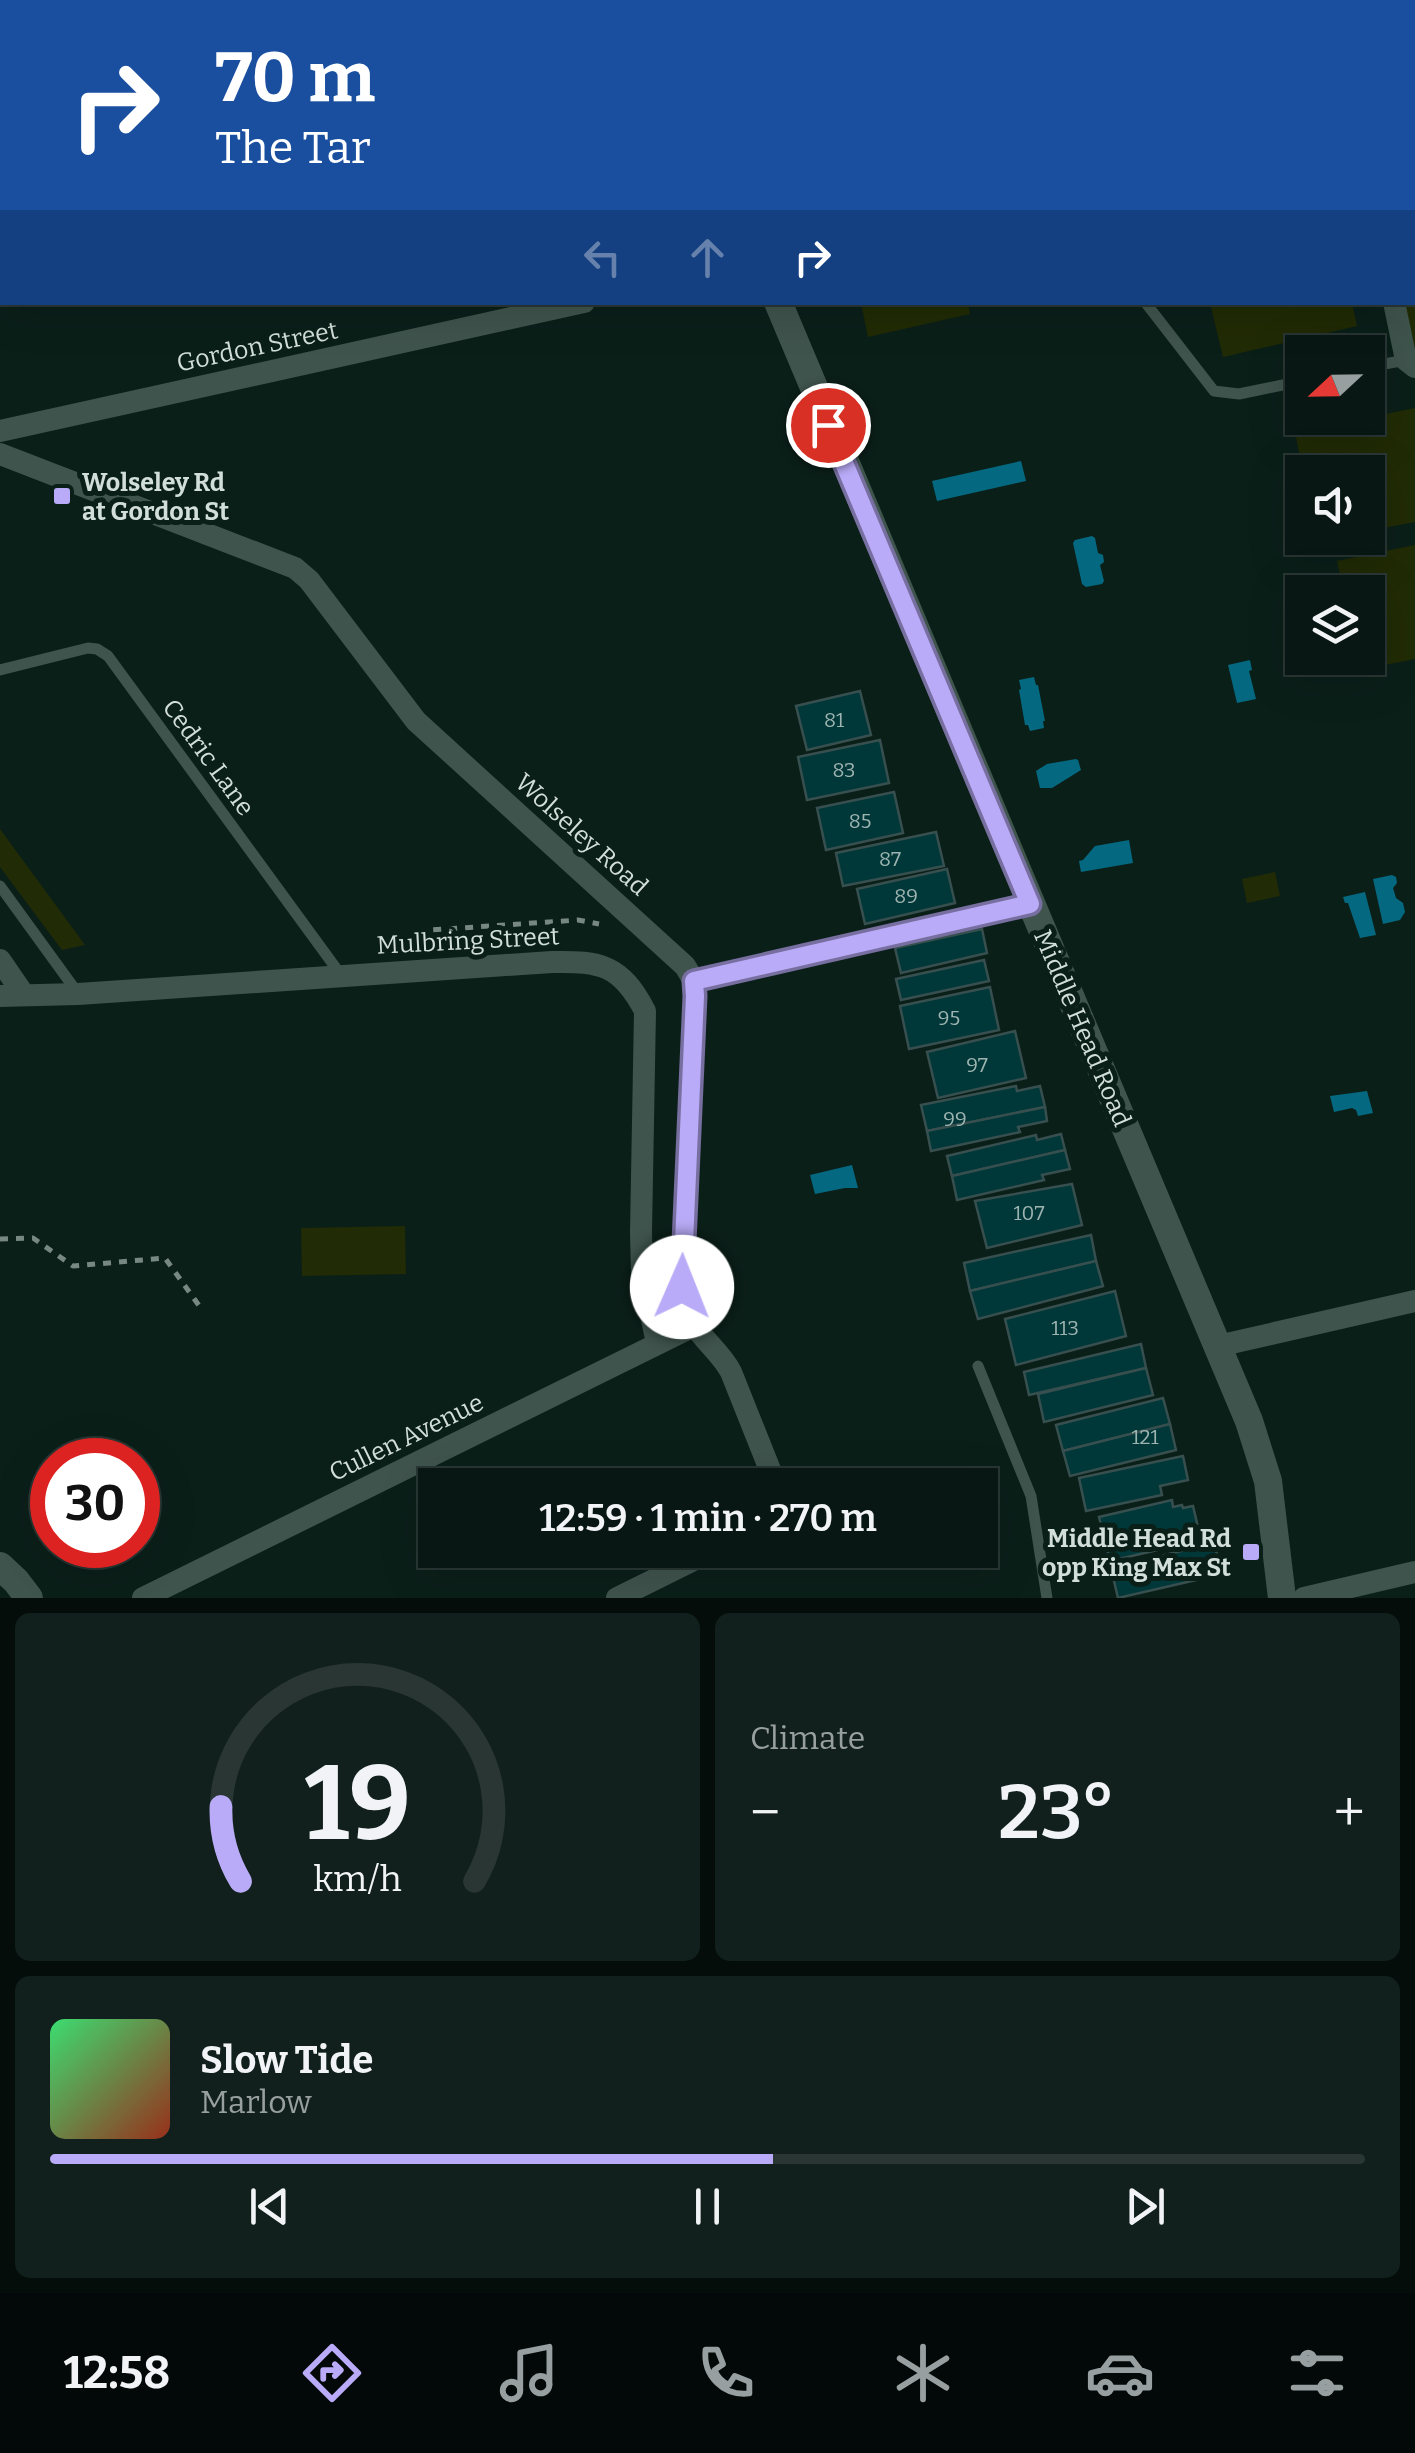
<!DOCTYPE html>
<html lang="en">
<head>
<meta charset="utf-8">
<style>
	body { margin:0; font-family:Bitter,serif; background:#11201c; color:#f1f3f6; height:100vh; display:flex; flex-direction:column; font-size:38px; white-space:nowrap }
	* { box-sizing:border-box; margin:0 }
	p { font-size:32px; color:#989fa0 }
	.icon { flex:none; width:55px; height:55px; fill:none; stroke:currentColor; stroke-width:2; stroke-linecap:round; stroke-linejoin:round }
	.map { position:relative; height:1598px; overflow:hidden }
	.sheet { display:flex; flex-direction:column; gap:15px; padding:15px; background:#040d0a; flex:1 }
	.sheet>* { flex:none }
	.top-card { position:absolute; left:0px; top:0px; width:1415px; height:305px; box-shadow:0 10px 40px #0002,0 0 0 2px #293633; background:#1a4fa0; color:#fff; overflow:hidden }
	.needle { width:65px; rotate:248deg }
	.buttons { position:absolute; left:1285px; top:335px; display:grid; gap:20px }
	.buttons a { display:grid; place-items:center; width:100px; height:100px; border-radius:0px; background:#081713; box-shadow:0 10px 40px #0002,0 0 0 2px #293633; font-size:50px }
	.speed { position:absolute; left:30px; top:1438px; display:flex; gap:20px; font-size:50px; font-weight:700; text-align:center }
	.speed>* { display:grid; place-content:center; width:130px; height:130px; border-radius:50%; background:#081713; box-shadow:0 10px 40px #0002,0 0 0 2px #293633; line-height:1 }
	.speed .limit { border:15px solid #d22; background:#fff; color:#111 }
	.pin { position:absolute; display:grid; place-items:center; width:85px; height:85px; color:#fff; margin:-42px; border:5px solid #fff; border-radius:50%; box-shadow:0 2px 10px #0007 }
	.me { position:absolute; width:110px; margin:-55px; rotate:1deg; stroke-linejoin:round; filter:drop-shadow(0 0 8px #0008) }
	.turn { display:flex; align-items:center; gap:35px; height:210px; padding:0 50px; font-size:45px }
	.turn .icon { width:130px; height:130px; stroke-width:2.5 }
	.turn b { display:block; font-size:70px; line-height:85px }
	.lanes { display:flex; align-items:center; height:95px; padding:0 50px; background:#0003; justify-content:center; gap:50px; direction:ltr }
	.lanes .off { opacity:.35 }
	.big { font-size:75px; font-weight:600; line-height:1.1 }
	.sheet .widget { flex:1; display:flex; flex-direction:column; justify-content:center; gap:15px; min-width:0; padding:0 35px; border-radius:15px; background:#11201c }
	.sheet .dial { align-items:center; gap:0 }
	.dial svg { height:260px; overflow:visible; fill:none; stroke:#293633; stroke-width:7; stroke-linecap:round; text-anchor:middle }
	.dial text { fill:#f1f3f6; stroke:none }
	.song { display:flex; align-items:center; gap:30px }
	.cover { width:120px; height:120px; border-radius:15px; background:linear-gradient(135deg,hsl(140 70% 55%),hsl(10 70% 35%)) }
	.played { height:10px; border-radius:5px; background:linear-gradient(90deg,#b9abf7 55%,#293633 55%) }
	.keys { display:flex; justify-content:space-around; direction:ltr }
	.heat { display:flex; justify-content:space-between; align-items:center; font-size:55px; direction:ltr }
	.sheet .tiles { flex:1; display:grid; gap:15px; grid-template-columns:1fr 1fr }
	.widget:last-child { grid-column:span 2 }
	.trip { position:absolute; left:418px; top:1468px; width:580px; height:100px; border-radius:0px; background:#081713; box-shadow:0 10px 40px #0002,0 0 0 2px #293633; font-weight:600; line-height:100px; text-align:center }
	.dock { display:flex; height:160px; justify-content:space-around; align-items:center; background:#030908; color:#989fa0 }
	.dock .icon { width:70px; height:70px }
	.dock .on { color:#b9abf7 }
	.dock b { font-size:45px; color:#f1f3f6 }
	.map>svg:first-child { display:block }
	.green { fill:#212b05 }
	.water { fill:#046980 }
	.building { fill:#003738; stroke:#374f4e; stroke-width:2.5 }
	.lines { fill:none; stroke-linecap:round; stroke-linejoin:round }
	.path { stroke:#778782; stroke-width:5; stroke-dasharray:8 8; stroke-linecap:butt }
	.service { stroke:#3f544d; stroke-width:11 }
	.minor { stroke:#3f544d; stroke-width:22 }
	.tertiary { stroke:#3f544d; stroke-width:28 }
	.route-casing { stroke:#786fa1; stroke-width:25 }
	.route { stroke:#b9abf7; stroke-width:18 }
	.poi-dot { fill:#b9abf7; stroke:#0b1f19; stroke-width:4 }
	.labels { text-anchor:middle; stroke-width:10; stroke-linejoin:round; paint-order:stroke }
	.number-label { font-size:20px; fill:#9db4b1 }
	.street-label { font-size:25px; fill:#d1ded9; stroke:#0b1f19 }
	.poi-label { font-size:25px; font-weight:bold; fill:#d1ded9; stroke:#0b1f19; text-anchor:start }
</style>
</head>
<body>
<div class="map">
<svg width="1415" height="1598" viewBox="0 0 1415 1598">
	<rect width="100%" height="100%" fill="#0b1f19"/>
	<!-- green -->
	<g class="green">
		<polygon points="1312,0 1415,0 1415,367 1394,303 1412,302 1412,2 1313,2"/>
		<polygon points="861,303 968,303 970,314 868,337"/>
		<polygon points="1210,303 1352,303 1357,326 1223,357"/>
		<polygon points="1415,408 1415,522 1368,531 1368,472 1303,472 1295,432"/>
		<polygon points="1415,545 1415,659 1359,670 1356,658 1368,658 1368,592 1344,592 1337,561"/>
		<polygon points="0,829 85,945 62,950 0,867"/>
		<polygon points="1275,872 1280,896 1247,903 1242,879"/>
		<polygon points="405,1226 406,1274 302,1276 301,1228"/>
	</g>
	<!-- water -->
	<g class="water">
		<polygon points="1021,461 1026,481 937,501 932,481"/>
		<polygon points="1092,536 1095,538 1098,553 1103,555 1104,562 1100,565 1104,581 1102,584 1086,587 1082,584 1073,543 1075,540"/>
		<polygon points="1250,660 1252,670 1249,671 1256,699 1237,703 1228,665"/>
		<polygon points="1034,677 1036,685 1038,685 1045,721 1043,721 1044,728 1030,731 1028,725 1025,725 1019,690 1021,689 1019,680"/>
		<polygon points="1076,759 1078,760 1081,770 1052,788 1040,788 1036,771 1047,764"/>
		<polygon points="1129,840 1133,863 1081,872 1079,861 1083,860 1095,846"/>
		<polygon points="1392,875 1396,877 1397,883 1393,888 1396,898 1403,903 1405,912 1400,920 1383,924 1373,879"/>
		<polygon points="1365,892 1376,935 1360,938 1348,903 1345,903 1343,897"/>
		<polygon points="1367,1091 1373,1113 1358,1116 1356,1110 1352,1108 1334,1112 1330,1096"/>
		<polygon points="852,1165 858,1188 845,1188 815,1194 810,1175"/>
	</g>
	<!-- building -->
	<g class="building">
		<polygon points="860,691 871,735 807,750 796,706"/>
		<polygon points="880,740 889,783 807,800 798,757"/>
		<polygon points="894,792 903,833 826,850 817,808"/>
		<polygon points="936,832 944,866 843,886 836,853"/>
		<polygon points="947,869 955,903 865,924 857,889"/>
		<polygon points="982,929 987,953 901,973 895,948"/>
		<polygon points="984,960 989,981 901,1000 896,979"/>
		<polygon points="990,987 999,1030 909,1049 900,1006"/>
		<polygon points="1015,1031 1026,1078 938,1098 927,1052"/>
		<polygon points="1016,1086 1017,1091 1040,1086 1045,1107 927,1131 921,1105"/>
		<polygon points="1045,1107 1047,1121 1018,1127 1020,1132 931,1151 927,1131"/>
		<polygon points="1061,1134 1065,1150 952,1176 947,1156 1036,1135 1037,1140"/>
		<polygon points="1065,1150 1070,1169 1042,1175 1044,1180 957,1200 952,1176"/>
		<polygon points="1072,1184 1082,1225 987,1248 975,1201"/>
		<polygon points="1091,1235 1096,1261 970,1291 964,1263"/>
		<polygon points="1096,1261 1103,1286 978,1319 970,1291"/>
		<polygon points="1115,1291 1126,1336 1016,1365 1005,1319"/>
		<polygon points="1141,1344 1146,1368 1029,1395 1024,1372"/>
		<polygon points="1146,1368 1153,1395 1044,1422 1038,1394"/>
		<polygon points="1163,1398 1170,1424 1063,1451 1056,1425"/>
		<polygon points="1170,1424 1176,1450 1070,1476 1063,1451"/>
		<polygon points="1183,1456 1188,1480 1160,1486 1162,1495 1086,1511 1079,1478"/>
		<polygon points="1172,1500 1173,1507 1182,1505 1183,1508 1193,1506 1201,1540 1110,1561 1099,1517"/>
		<polygon points="1214,1543 1222,1574 1118,1598 1111,1568"/>
	</g>
	<g class="lines">
		<!-- path -->
		<g class="path">
			<polyline points="1153,0 1153,2"/>
			<polyline points="1323,0 1323,2"/>
			<polyline points="1412,151 1415,153"/>
			<polyline points="409,946 414,935 431,930 578,920 599,924"/>
			<polyline points="0,1239 33,1238 73,1266 165,1258 200,1307"/>
		</g>
		<!-- service -->
		<g class="service">
			<polyline points="906,0 908,2"/>
			<polyline points="1145,302 1214,391 1239,394 1302,381"/>
			<polyline points="1368,367 1406,360"/>
			<polyline points="0,670 88,648 97,649 108,656 341,975"/>
			<polyline points="0,886 77,992"/>
			<polyline points="978,1366 1031,1496 1047,1598"/>
		</g>
		<!-- minor -->
		<g class="minor">
			<polyline points="35,2 35,0"/>
			<polyline points="0,129 2,120"/>
			<polyline points="1394,302 1406,360 1415,367"/>
			<polyline points="0,431 584,302"/>
			<path d="M 0,454 L 295,568 L 309,580 L 416,721 L 685,966 L 694,981 L 695,996 L 682,1287 C 685,1300 687,1315 695,1326 C 706,1343 721,1353 731,1372 L 776,1485"/>
			<polyline points="0,960 24,995"/>
			<polyline points="694,981 1030,904"/>
			<path d="M 0,996 L 78,994 L 552,962 C 601,961 621,965 645,1011 L 641,1232 L 642,1274 L 657,1343"/>
			<polyline points="1218,1346 1415,1301"/>
			<polyline points="143,1598 694,1326"/>
			<polyline points="617,1598 714,1550"/>
			<polyline points="1304,1598 1415,1572"/>
		</g>
		<!-- tertiary -->
		<g class="tertiary">
			<polyline points="736,0 736,2"/>
			<polyline points="778,302 1249,1421 1268,1481 1282,1598"/>
			<polyline points="0,1566 16,1581 29,1598"/>
		</g>
	</g>
	<g class="lines">
		<!-- route casing -->
		<g class="route-casing">
			<polyline id="route" points="682,1287 695,996 694,981 1030,904 828,425"/>
		</g>
		<!-- route -->
		<use href="#route" class="route"/>
	</g>
	<!-- markers -->
	<g class="poi-dot">
		<rect x="52" y="486" width="20" height="20" rx="5"/>
		<rect x="1241" y="1542" width="20" height="20" rx="5"/>
	</g>
	<g class="labels">
		<!-- number labels -->
		<g class="number-label">
			<text x="834" y="727">81</text>
			<text x="844" y="777">83</text>
			<text x="860" y="828">85</text>
			<text x="890" y="866">87</text>
			<text x="906" y="903">89</text>
			<text x="949" y="1025">95</text>
			<text x="977" y="1072">97</text>
			<text x="955" y="1126">99</text>
			<text x="1029" y="1220">107</text>
			<text x="1065" y="1335">113</text>
			<text x="1145" y="1444">121</text>
		</g>
		<!-- street labels -->
		<g class="street-label">
			<text transform="translate(257 346) rotate(-12)" y="9">Gordon Street</text>
			<text transform="translate(209 757) rotate(54)" y="9">Cedric Lane</text>
			<text transform="translate(582 834) rotate(42)" y="9">Wolseley Road</text>
			<text transform="translate(468 940) rotate(-3)" y="9">Mulbring Street</text>
			<text transform="translate(1083 1028) rotate(67)" y="9">Middle Head Road</text>
			<text transform="translate(406 1437) rotate(-26)" y="9">Cullen Avenue</text>
		</g>
		<!-- poi labels -->
		<g class="poi-label">
			<text x="82" y="491">Wolseley Rd<tspan x="82" dy="29">at Gordon St</tspan></text>
			<text x="1231" y="1547" text-anchor="end">Middle Head Rd<tspan x="1231" dy="29">opp King Max St</tspan></text>
		</g>
	</g>
</svg>
<div class="buttons">
<a><svg class="needle" viewBox="-14 -14 28 28"><path d="M0-13l5 13h-10z" fill="#e53935"/><path d="M0 13l5-13h-10z" fill="#989fa0"/></svg></a>
<a><svg class="icon" aria-label="sound" viewBox="0 0 24 24"><path d="M4 9h4l5-4v14l-5-4H4zM17 9q2 3 0 6"/></svg></a>
<a><svg class="icon" aria-label="layers" viewBox="0 0 24 24"><path d="M12 4l9 5-9 5-9-5zM3 14l9 5 9-5"/></svg></a>
</div>
<div class="speed"><div class="limit">30</div></div>
<div class="pin" style="left:828px;top:425px;background:#d93025"><svg class="icon" aria-label="arrive" viewBox="0 0 24 24"><path d="M6 21V4h12l-3 4 3 4H6"/></svg></div>
<svg class="me" style="left:682px;top:1287px" viewBox="-20 -20 40 40"><circle r="19" fill="#fff"/><path d="M0-13L10 11 0 6-10 11z" fill="#b9abf7"/></svg>
<div class="trip">12:59 · 1 min · 270 m</div>
<div class="top-card">
<div class="turn"><svg class="icon" aria-label="right" viewBox="0 0 24 24"><path d="M7 20v-9h11M14 6l5 5-5 5"/></svg><div><b>70 m</b>The Tar</div></div>
<div class="lanes"><svg class="icon off" aria-label="left" viewBox="0 0 24 24"><path d="M17 20v-9H6M10 6l-5 5 5 5"/></svg><svg class="icon off" aria-label="ahead" viewBox="0 0 24 24"><path d="M12 20V5M6 11l6-6 6 6"/></svg><svg class="icon" aria-label="right" viewBox="0 0 24 24"><path d="M7 20v-9h11M14 6l5 5-5 5"/></svg></div>
</div>
</div>
<section class="sheet">
<div class="tiles">
<div class="widget dial"><svg viewBox="0 0 100 80">
<path d="M14 69A42 42 0 1 1 86 69"/>
<path d="M14 69A42 42 0 0 1 8 46" stroke="#b9abf7"/>
<text x="50" y="56" font-size="32" font-weight="700">19</text>
<text x="50" y="72" font-size="11">km/h</text>
</svg></div>
<div class="widget"><p>Climate</p>
<div class="heat"><a>−</a><b class="big">23°</b><a>+</a></div>
</div>
<div class="widget">
<div class="song"><i class="cover"></i><div><b>Slow Tide</b><p>Marlow</p></div></div>
<div class="played"></div>
<div class="keys"><svg class="icon" aria-label="previous" viewBox="0 0 24 24"><path d="M18 5L8 12l10 7zM5 5v14"/></svg><svg class="icon" aria-label="pause" viewBox="0 0 24 24"><path d="M8 5v14M16 5v14"/></svg><svg class="icon" aria-label="next" viewBox="0 0 24 24"><path d="M6 5l10 7-10 7zM19 5v14"/></svg></div>
</div>
</div>
</section>
<nav class="dock">
<b>12:58</b>
<svg class="icon on" aria-label="directions" viewBox="0 0 24 24"><path d="M12 3l9 9-9 9-9-9zM9 14v-3h6M13 9l2 2-2 2"/></svg>
<svg class="icon" aria-label="music" viewBox="0 0 24 24"><path d="M9 18V5l10-2v13"/><circle cx="6" cy="18" r="3"/><circle cx="16" cy="16" r="3"/></svg>
<svg class="icon" aria-label="phone" viewBox="0 0 24 24"><path d="M5 4h4l2 5-3 2q2 4 5 5l2-3 5 2v4C11 20 4 13 5 4z"/></svg>
<svg class="icon" aria-label="climate" viewBox="0 0 24 24"><path d="M12 3v18M4 7l16 10M4 17L20 7"/></svg>
<svg class="icon" aria-label="car" viewBox="0 0 24 24"><path d="M5 17H2v-5l4-1 3-4h7l3 4 3 1v5h-3M9 17h6M6 11h13"/><circle cx="7" cy="17" r="2"/><circle cx="17" cy="17" r="2"/></svg>
<svg class="icon" aria-label="filters" viewBox="0 0 24 24"><path d="M4 7h16M4 17h16"/><circle cx="9" cy="7" r="2"/><circle cx="15" cy="17" r="2"/></svg>
</nav>
</body>
</html>
